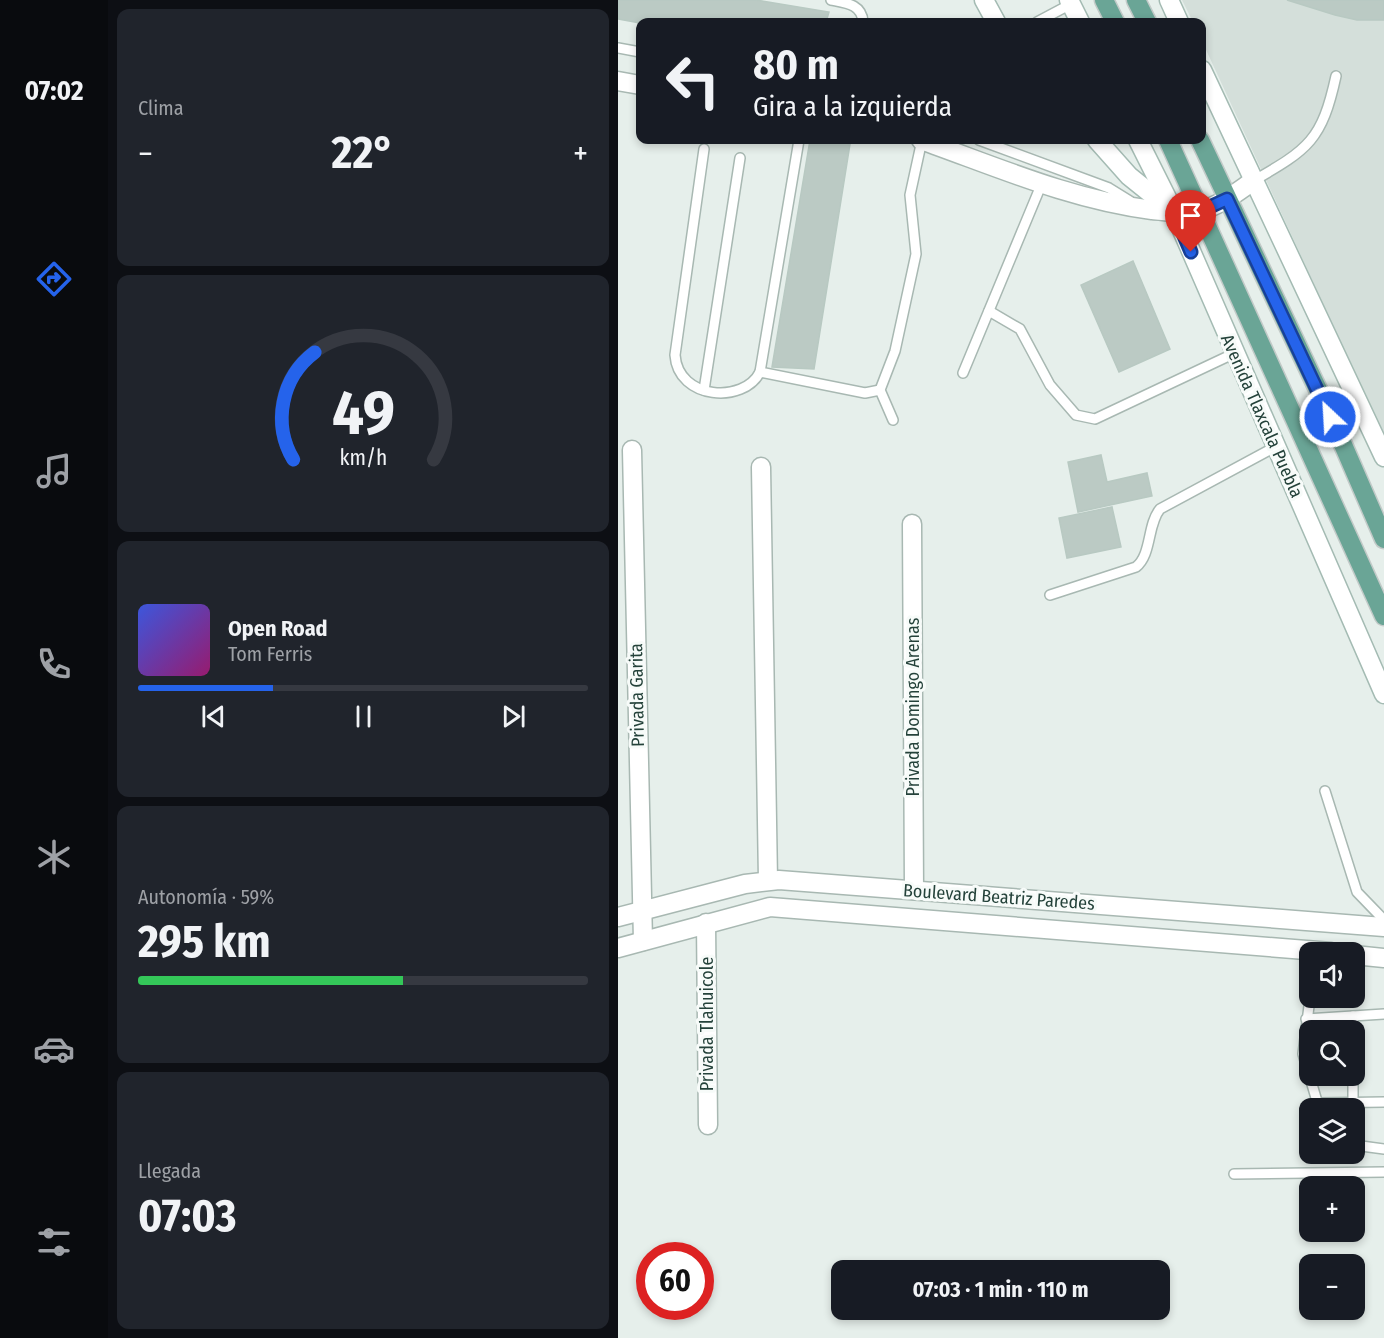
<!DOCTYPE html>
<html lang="es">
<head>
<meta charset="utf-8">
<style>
	body { margin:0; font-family:"Fira Sans Condensed",sans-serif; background:#20242c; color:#f1f3f6; height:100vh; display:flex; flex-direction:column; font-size:22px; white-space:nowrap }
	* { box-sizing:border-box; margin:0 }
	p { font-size:20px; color:#9ea1a6 }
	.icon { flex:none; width:33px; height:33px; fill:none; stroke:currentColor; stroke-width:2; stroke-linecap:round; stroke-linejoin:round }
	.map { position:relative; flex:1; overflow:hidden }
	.panel { display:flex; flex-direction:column; gap:9px; padding:9px; background:#0d0f14; width:510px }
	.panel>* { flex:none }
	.banner { position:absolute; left:18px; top:18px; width:570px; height:126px; border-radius:12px; box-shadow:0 3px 9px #0003; background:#171b24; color:#f1f3f6; overflow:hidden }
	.fabs { position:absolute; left:681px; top:942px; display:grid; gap:12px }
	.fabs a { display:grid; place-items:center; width:66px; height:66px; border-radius:12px; background:#171b24; box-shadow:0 3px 9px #0003; font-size:30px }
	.speed { position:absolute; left:18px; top:1242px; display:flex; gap:12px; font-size:30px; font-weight:700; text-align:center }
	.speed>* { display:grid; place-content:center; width:78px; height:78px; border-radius:50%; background:#171b24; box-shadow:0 3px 9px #0003; line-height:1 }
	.speed .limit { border:9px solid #d22; background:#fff; color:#111 }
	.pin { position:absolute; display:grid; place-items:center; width:51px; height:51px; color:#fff; margin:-62px -26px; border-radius:50% 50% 50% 0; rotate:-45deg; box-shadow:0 0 6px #0007 }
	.pin .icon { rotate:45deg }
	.me { position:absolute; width:66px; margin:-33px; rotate:335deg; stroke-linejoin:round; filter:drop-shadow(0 0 4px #0008) }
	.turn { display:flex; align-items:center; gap:21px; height:126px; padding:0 18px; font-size:27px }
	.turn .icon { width:78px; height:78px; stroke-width:2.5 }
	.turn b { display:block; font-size:42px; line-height:51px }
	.big { font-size:45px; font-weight:700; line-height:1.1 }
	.panel .widget { flex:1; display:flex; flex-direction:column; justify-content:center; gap:9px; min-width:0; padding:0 21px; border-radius:12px; background:#20242c }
	.panel .dial { align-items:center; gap:0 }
	.dial svg { height:156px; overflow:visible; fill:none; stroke:#363941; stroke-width:7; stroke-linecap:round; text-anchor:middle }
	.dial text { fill:#f1f3f6; stroke:none }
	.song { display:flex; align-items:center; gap:18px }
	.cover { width:72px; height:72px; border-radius:9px; background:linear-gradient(135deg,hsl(230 70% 55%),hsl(320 70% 35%)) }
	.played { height:6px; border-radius:3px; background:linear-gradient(90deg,#2563eb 30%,#363941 30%) }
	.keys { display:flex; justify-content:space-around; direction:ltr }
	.heat { display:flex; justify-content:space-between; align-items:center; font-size:33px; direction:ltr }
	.charge { height:9px; border-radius:4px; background:linear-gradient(90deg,#34c759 59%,#363941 0) }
	.trip { position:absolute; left:213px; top:1260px; width:339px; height:60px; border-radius:12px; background:#171b24; box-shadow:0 3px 9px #0003; font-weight:700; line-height:60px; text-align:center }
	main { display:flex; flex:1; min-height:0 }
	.dock { display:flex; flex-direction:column; width:108px; justify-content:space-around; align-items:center; background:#090b0e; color:#9ea1a6 }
	.dock .icon { width:42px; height:42px }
	.dock .on { color:#2563eb }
	.dock b { font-size:27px; color:#f1f3f6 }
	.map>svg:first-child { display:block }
	.built { fill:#d4dfda }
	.building { fill:#bbcac4; stroke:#b8c9c2; stroke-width:1.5 }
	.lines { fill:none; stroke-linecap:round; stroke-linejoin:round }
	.lane-casing { stroke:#a8b8b2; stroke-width:12 }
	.street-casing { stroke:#a8b8b2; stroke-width:21 }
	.secondary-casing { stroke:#a4bbb3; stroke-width:21 }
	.primary-casing { stroke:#c2cac8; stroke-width:21 }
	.lane { stroke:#fff; stroke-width:9 }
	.street { stroke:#fff; stroke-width:18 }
	.secondary { stroke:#fff; stroke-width:18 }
	.primary { stroke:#6aa596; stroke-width:18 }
	.route-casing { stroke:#184099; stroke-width:15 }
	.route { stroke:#2563eb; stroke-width:10 }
	.labels { text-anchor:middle; stroke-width:6; stroke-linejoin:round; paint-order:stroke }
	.street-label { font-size:18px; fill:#24423a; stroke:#f7fbf9 }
</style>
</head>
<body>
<main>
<nav class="dock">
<b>07:02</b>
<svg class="icon on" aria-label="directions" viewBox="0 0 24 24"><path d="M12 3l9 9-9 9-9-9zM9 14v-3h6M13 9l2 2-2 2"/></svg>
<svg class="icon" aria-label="music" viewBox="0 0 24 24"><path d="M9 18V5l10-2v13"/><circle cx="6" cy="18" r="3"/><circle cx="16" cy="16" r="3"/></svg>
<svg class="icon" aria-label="phone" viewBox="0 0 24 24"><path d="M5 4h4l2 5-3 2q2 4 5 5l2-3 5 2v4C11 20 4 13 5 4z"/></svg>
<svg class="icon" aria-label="climate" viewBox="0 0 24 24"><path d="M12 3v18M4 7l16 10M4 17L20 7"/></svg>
<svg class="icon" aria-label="car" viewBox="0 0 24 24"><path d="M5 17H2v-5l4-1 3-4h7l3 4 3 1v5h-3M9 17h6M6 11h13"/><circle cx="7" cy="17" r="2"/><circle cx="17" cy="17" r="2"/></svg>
<svg class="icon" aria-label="filters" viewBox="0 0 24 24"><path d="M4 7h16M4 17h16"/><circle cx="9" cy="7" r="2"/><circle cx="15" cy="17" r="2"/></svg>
</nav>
<section class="panel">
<div class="widget"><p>Clima</p>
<div class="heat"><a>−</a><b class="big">22°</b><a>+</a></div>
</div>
<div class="widget dial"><svg viewBox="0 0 100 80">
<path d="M14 69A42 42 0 1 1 86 69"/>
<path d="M14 69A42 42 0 0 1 25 14" stroke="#2563eb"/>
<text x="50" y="56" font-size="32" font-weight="700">49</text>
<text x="50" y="72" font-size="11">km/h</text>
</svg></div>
<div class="widget">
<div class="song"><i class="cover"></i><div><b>Open Road</b><p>Tom Ferris</p></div></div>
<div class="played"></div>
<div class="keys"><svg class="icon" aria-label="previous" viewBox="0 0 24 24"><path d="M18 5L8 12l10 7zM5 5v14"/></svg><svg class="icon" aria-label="pause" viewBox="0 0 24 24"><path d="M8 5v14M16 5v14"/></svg><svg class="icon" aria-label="next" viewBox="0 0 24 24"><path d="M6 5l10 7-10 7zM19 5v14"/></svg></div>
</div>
<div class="widget"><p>Autonomía · 59%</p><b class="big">295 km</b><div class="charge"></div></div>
<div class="widget"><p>Llegada</p><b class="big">07:03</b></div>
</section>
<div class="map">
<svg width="766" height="1338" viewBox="0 0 766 1338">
	<rect width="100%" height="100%" fill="#e6efeb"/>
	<!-- built -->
	<polygon class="built" points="564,0 766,0 766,436 584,41 584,22 575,22"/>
	<!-- building -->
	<g class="building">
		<polygon points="0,0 138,0 211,12 208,22 22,23 0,19"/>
		<polygon points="669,0 766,0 766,20 739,20 717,15"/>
		<polygon points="192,140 214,140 232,144 196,369 154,367"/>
		<polygon points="515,261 552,349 501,372 463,285"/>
		<polygon points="483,455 489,482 529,473 534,496 460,512 450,462"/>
		<polygon points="494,507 503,547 449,558 441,518"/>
	</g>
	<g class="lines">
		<!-- lane casing -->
		<g class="lane-casing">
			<g id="lane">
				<path d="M 213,0 C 228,3 244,4 245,22"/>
				<polyline points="419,22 453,4"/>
				<polyline points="0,48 22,52"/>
				<polyline points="181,140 142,372 247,393 262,390"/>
				<polyline points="361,140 491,188 512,201"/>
				<path d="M 86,149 L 57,355 C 60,400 126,404 142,372"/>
				<path d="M 635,181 C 691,149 704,140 718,76"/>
				<polyline points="371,311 402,329 432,385 458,415 477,419 617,353"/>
				<polyline points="345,373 424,183"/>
				<polyline points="86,390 122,158"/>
				<polyline points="275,420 262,390 277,351 298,254 292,195 304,140"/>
				<path d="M 432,595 L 518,567 C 534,554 529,525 542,509 L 657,447"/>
				<polyline points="707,791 739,892 766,920"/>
				<polyline points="692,998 685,1054 701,1108"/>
				<polyline points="688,1019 766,1014"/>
				<polyline points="735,1030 735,1016"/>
				<polyline points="700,1103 766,1102"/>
				<polyline points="735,1103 735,1076"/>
				<polyline points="736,1145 766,1149"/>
				<polyline points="616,1174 766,1172"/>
			</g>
		</g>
		<!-- street casing -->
		<g class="street-casing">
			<g id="street">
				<polyline points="0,81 22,85"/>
				<path d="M 303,140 C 379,167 454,200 534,210 C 549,211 569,215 584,210 C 603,205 619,192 635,181"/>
				<polyline points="14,450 25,941"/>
				<polyline points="143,467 150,880"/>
				<polyline points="294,524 296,890"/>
				<polyline points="0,917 127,884 161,880 766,927"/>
				<polyline points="88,923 90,1125"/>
				<polyline points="0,948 152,907 713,952"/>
				<polyline points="736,955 766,958"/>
			</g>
		</g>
		<!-- secondary casing -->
		<g class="secondary-casing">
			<g id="secondary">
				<polyline points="366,0 378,22"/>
				<polyline points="451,0 462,22"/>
				<polyline points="551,0 561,22"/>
				<polyline points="584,70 766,457"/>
				<polyline points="479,140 511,176 552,209"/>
				<polyline points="520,140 556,212 766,694"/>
			</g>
		</g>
		<!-- primary casing -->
		<g class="primary-casing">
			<g id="primary">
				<polyline points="486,0 497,22"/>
				<polyline points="518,0 529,22"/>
				<polyline points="550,140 766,616"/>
				<polyline points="582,140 713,417 766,539"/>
			</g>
		</g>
		<!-- lane -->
		<use href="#lane" class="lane"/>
		<!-- street -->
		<use href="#street" class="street"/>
		<!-- secondary -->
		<use href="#secondary" class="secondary"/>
		<!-- primary -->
		<use href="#primary" class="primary"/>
	</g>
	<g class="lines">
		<!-- route casing -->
		<g class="route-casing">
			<polyline id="route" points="573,252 556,212 583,211 609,199 712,417"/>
		</g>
		<!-- route -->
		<use href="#route" class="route"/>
	</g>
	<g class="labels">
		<!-- street labels -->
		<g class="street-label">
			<text transform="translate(644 416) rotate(66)" y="6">Avenida Tlaxcala Puebla</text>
			<text transform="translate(19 695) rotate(-91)" y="6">Privada Garita</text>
			<text transform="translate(295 707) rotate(-90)" y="6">Privada Domingo Arenas</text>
			<text transform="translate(381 897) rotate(4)" y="6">Boulevard Beatriz Paredes</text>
			<text transform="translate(89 1024) rotate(-90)" y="6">Privada Tlahuicole</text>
		</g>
	</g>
</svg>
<div class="fabs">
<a><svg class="icon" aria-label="sound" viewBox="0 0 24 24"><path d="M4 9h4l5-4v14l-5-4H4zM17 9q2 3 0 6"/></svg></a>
<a><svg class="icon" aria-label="search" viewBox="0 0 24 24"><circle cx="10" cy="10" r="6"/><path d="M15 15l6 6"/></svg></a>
<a><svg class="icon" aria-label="layers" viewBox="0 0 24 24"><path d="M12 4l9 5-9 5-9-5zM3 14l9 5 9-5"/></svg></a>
<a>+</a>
<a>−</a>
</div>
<div class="speed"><div class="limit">60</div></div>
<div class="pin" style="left:573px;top:252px;background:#d93025"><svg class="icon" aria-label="arrive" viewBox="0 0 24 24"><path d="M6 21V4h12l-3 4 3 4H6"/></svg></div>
<svg class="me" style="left:712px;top:417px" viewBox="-20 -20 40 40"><circle r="17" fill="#2563eb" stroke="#fff" stroke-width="3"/><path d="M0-11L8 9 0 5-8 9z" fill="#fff"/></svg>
<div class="trip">07:03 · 1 min · 110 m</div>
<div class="banner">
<div class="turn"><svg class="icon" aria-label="left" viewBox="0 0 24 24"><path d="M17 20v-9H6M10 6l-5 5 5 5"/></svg><div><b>80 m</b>Gira a la izquierda</div></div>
</div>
</div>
</main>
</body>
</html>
